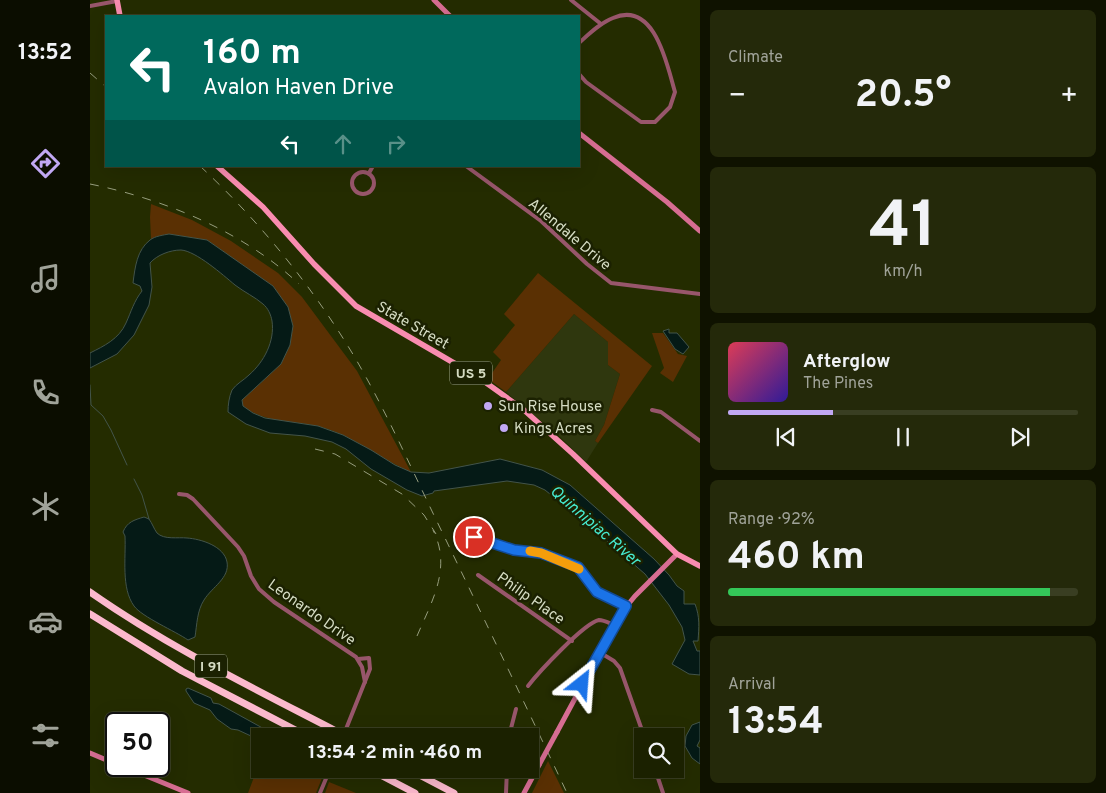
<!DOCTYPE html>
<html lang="en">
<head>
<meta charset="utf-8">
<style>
	body { margin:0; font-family:Overpass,sans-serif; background:#24290a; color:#f1f3f6; height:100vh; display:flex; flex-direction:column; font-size:19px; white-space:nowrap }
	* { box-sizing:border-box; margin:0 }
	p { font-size:16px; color:#a0a399 }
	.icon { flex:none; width:28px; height:28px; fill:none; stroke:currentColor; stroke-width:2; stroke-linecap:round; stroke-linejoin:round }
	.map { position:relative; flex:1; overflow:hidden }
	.drawer { display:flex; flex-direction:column; gap:10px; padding:10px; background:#0f1200; width:406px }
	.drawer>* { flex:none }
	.top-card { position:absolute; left:15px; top:15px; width:475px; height:152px; border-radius:0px; box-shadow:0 5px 20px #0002,0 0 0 1px #393e22; background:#00695c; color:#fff; overflow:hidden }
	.fabs { position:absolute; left:544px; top:728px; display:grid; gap:10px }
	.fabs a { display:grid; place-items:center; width:50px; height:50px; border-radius:0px; background:#1b2100; box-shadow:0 5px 20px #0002,0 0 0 1px #393e22; font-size:25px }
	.speed { position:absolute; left:15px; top:712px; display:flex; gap:10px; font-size:25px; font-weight:700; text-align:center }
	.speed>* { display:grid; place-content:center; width:65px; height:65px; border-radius:50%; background:#1b2100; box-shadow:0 5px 20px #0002,0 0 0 1px #393e22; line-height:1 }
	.speed .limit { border:2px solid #111; border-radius:8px; background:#fff; color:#111 }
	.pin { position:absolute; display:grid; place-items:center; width:42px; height:42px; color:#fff; margin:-21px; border:2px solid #fff; border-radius:50%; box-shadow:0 1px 5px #0007 }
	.me { position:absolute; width:55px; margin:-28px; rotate:28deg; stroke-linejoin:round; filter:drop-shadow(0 0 4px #0008) }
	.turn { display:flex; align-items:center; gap:18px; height:105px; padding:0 15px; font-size:22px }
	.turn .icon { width:65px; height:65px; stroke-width:2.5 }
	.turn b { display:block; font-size:35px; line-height:42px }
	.lanes { display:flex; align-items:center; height:48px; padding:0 15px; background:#0003; justify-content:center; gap:25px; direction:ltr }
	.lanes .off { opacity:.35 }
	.big { font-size:38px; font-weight:700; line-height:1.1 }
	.drawer .card { flex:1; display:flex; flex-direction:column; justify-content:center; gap:8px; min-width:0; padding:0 18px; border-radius:8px; background:#24290a }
	.drawer .dial { align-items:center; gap:0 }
	.dial b { font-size:65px; line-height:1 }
	.song { display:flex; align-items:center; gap:15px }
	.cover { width:60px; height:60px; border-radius:8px; background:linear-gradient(135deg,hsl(350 70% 55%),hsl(250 70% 35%)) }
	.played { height:5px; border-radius:2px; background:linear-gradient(90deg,#c1a8f3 30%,#393e22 30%) }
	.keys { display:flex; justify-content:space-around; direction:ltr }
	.heat { display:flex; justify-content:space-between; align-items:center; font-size:28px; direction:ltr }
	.charge { height:8px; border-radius:4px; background:linear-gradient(90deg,#34c759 92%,#393e22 0) }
	.trip { position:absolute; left:161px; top:728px; width:288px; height:50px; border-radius:0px; background:#1b2100; box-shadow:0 5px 20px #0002,0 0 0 1px #393e22; font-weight:700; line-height:50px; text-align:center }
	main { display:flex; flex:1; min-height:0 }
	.menu { display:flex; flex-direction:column; width:90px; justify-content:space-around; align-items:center; background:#0b0d00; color:#a0a399 }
	.menu .icon { width:35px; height:35px }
	.menu .selected { color:#c1a8f3 }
	.menu b { font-size:22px; color:#f1f3f6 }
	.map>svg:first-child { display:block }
	.built { fill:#2f370e }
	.green { fill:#5a3003 }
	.water { fill:#051a16; stroke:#43544a }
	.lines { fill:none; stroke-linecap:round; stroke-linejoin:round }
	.stream { stroke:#43544a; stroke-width:1 }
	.street { stroke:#98566b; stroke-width:4 }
	.secondary { stroke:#d76d92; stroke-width:5 }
	.primary { stroke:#f98cb0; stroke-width:5.5 }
	.highway { stroke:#fcb9cd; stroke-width:7 }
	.rail { stroke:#969d7d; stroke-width:1; stroke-dasharray:9 9; stroke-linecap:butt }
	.secondary-bridge { stroke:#d76d92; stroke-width:5 }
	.highway-bridge { stroke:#fcb9cd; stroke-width:7 }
	.route-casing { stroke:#114b97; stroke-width:12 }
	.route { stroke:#1a73e8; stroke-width:9 }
	.slow { stroke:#f59e0b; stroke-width:9 }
	.poi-dot { fill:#c1a8f3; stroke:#1b2101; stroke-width:2 }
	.labels { text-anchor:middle; stroke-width:5; stroke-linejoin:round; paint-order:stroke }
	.shield { fill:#1b2101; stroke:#9da489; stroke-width:1 }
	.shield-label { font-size:14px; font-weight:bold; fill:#d5dcc3 }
	.street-label { font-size:15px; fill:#d5dcc3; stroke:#1b2101 }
	.poi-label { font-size:15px; fill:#d5dcc3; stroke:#1b2101; text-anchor:start }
	.water-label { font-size:16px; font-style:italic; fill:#46ead0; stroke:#1b2101 }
</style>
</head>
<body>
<main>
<nav class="menu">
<b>13:52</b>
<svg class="icon selected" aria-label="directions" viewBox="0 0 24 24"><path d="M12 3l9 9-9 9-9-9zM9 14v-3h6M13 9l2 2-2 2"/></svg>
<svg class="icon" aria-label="music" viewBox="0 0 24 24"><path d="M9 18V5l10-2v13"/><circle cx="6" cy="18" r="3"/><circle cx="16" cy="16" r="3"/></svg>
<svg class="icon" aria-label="phone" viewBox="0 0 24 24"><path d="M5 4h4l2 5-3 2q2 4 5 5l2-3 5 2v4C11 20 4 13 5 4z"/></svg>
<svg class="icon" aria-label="climate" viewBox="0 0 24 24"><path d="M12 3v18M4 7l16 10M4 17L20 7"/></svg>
<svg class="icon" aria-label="car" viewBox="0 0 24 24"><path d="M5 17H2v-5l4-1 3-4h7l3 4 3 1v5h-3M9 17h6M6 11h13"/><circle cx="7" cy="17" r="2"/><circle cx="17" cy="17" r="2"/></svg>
<svg class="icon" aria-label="filters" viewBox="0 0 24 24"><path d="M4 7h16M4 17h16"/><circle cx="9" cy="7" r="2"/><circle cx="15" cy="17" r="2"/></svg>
</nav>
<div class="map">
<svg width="610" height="793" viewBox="0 0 610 793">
	<rect width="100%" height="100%" fill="#242c00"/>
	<!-- built -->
	<polygon class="built" points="484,314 518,342 518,365 530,374 514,425 505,441 508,443 496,462 467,434 416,392"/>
	<!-- green -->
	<g class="green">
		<path d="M 61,204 L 102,220 L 141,241 L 188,273 L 212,297 L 267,371 L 321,472 C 288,458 262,434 227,426 C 202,420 174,423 153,406 L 152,400 L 191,364 L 200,345 L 203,326 L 182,286 L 117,240 L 79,234 L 61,239 L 60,217 Z"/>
		<polygon points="448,273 562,366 508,443 505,441 514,425 530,374 518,365 518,342 484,314 416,392 398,379 411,360 403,352 425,325 414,314"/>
		<polygon points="562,333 573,333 588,354 597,356 583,382 570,373 574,368"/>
		<polygon points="170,761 170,769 207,769 232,778 226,793 158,793"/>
		<polygon points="458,761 474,793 442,793"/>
		<polygon points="239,782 266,793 235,793"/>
	</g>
	<!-- water -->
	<g class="water">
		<path d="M 79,234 L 117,240 L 183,286 L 198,307 L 203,326 L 200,345 L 191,364 L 152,400 L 153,406 L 163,413 L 175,418 L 228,426 L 253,435 L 281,450 L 305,465 L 321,472 L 339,473 L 410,459 L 452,470 L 480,485 L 564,559 L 579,575 L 587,586 L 594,591 L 594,604 L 605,604 C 610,617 609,627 608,641 L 603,641 L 607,651 L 610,651 L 610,675 L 599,674 L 582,664 L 595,640 L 592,627 L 579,605 L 555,574 L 501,527 L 494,516 L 471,503 L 455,490 L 444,485 L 417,481 L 344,491 L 343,493 L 332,496 L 317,490 L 281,469 L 256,449 L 242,442 L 215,436 L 180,433 L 156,424 L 138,412 C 138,405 139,397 142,390 C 146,384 154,380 159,375 C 174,362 185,341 182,321 C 181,315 178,308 173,304 C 165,297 154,292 145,285 C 133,275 106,251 91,250 C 80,250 67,255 60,263 L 62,287 L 59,305 L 44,335 L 27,354 L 0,368 L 0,353 C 14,346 29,339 36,323 C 41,312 44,301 52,291 L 50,286 L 43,283 C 45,267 47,250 60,240 C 65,236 74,235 79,234 Z"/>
		<polygon points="579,329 579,333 587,333 599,347 593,354 585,349 573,331"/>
		<path d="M 54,517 L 59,519 C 62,523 64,529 67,533 C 74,540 88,537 97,538 C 111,539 134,546 137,562 C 140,578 122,587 114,600 C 107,611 107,624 105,637 L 98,640 C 85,631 52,617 44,606 C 31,588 36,558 35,536 L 33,532 C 37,522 44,520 54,517 Z"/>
		<polygon points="98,688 121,698 123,703 129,704 187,736 170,736 170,741 167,739 166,736 161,736 148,730 141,729 127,719 120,710 104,703 96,691 96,689"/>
		<polygon points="610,722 610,740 607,746 610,748 610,764 602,758 595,746 596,736 602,725"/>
	</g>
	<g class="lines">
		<!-- stream -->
		<g class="stream">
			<polyline points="0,385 1,405 13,416 21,430 37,465"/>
			<polyline points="44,479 52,495 59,519"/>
		</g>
		<!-- street -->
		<g class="street">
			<polyline points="481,0 511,24"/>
			<polyline points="0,6 27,1"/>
			<path d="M 489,43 C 499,34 510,23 523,18 C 565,0 577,65 585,92 L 580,107 L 565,122 L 551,122 L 496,82 L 489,74"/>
			<polyline points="376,166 451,221 497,264 521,283 610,294"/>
			<circle cx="273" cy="183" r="11"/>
			<polyline points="279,173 283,166"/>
			<polyline points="562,410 571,412 610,441"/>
			<polyline points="89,494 97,495 103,499 148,547 154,556 161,576 169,589 184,602 266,657 272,667 275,682"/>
			<polyline points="384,537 424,549 451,553 488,567 507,592 535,606"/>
			<polyline points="388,575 482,641"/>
			<polyline points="509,652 524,661 530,668 554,736"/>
			<path d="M 438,686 C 448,673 494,623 509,620 C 514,620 519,623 524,625"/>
			<polyline points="254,734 280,669 279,658 268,659"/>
			<polyline points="419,736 426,709"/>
			<polyline points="565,769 573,793"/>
			<polyline points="230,793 240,769"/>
			<polyline points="416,793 417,769"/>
		</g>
		<!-- secondary -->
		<g class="secondary">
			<polyline points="344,0 360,16"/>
			<polyline points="489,133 577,202 610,231"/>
			<polyline points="467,732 531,613 545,596 587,554"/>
			<polyline points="0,753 26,764"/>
			<polyline points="32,766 98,793"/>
			<polyline points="434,793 449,765"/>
		</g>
		<!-- primary -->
		<g class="primary">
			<polyline points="27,0 30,16"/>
			<polyline points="127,166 173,207 224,264 266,306 388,377 434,410 483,454 587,554 610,566"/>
		</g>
		<!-- highway -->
		<g class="highway">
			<path d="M 0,592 C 77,646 163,688 246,731"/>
			<polyline points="0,614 92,671 217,736"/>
			<polyline points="279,769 325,793"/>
			<polyline points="318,769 364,793"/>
		</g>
		<!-- rail -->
		<g class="rail">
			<polyline points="0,73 16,87"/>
			<path d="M 110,166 C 170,222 222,286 264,356 C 298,414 325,477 355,538 C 396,623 437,708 477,793"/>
			<path d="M 0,184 C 74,199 154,232 209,284"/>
			<polyline points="225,449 245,454 312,494 334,515 346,534"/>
			<path d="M 327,636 C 342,601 362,568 343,530"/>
		</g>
		<!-- secondary-bridge -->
		<polyline class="secondary-bridge" points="449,765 467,732"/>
		<!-- highway-bridge -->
		<polyline class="highway-bridge" points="246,731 256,736"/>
	</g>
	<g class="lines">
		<!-- route casing -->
		<g class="route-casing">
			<polyline id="route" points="384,537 424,550 451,553 488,567 507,592 536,606 492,684"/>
		</g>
		<!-- route -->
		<use href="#route" class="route"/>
		<!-- slow -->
		<polyline class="slow" points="440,551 451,553 489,569"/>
	</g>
	<!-- markers -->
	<g class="poi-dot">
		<circle cx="398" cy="406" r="5"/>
		<circle cx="414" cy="428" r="5"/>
	</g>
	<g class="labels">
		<!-- shield labels -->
		<g class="shield">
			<rect x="360" y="361.5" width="42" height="23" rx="4"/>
			<rect x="105" y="654.5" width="32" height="23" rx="4"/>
		</g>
		<g class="shield-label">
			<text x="381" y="378">US 5</text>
			<text x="121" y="671">I 91</text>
		</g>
		<!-- street labels -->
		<g class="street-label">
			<text transform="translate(480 234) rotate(40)" y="5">Allendale Drive</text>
			<text transform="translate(323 325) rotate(30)" y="5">State Street</text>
			<text transform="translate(441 598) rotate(35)" y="5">Philip Place</text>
			<text transform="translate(222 612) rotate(35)" y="5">Leonardo Drive</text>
		</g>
		<!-- poi labels -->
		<g class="poi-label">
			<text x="408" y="411">Sun Rise House</text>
			<text x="424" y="433">Kings Acres</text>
		</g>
		<!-- water labels -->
		<g class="water-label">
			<text transform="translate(506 525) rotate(41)" y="6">Quinnipiac River</text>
		</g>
	</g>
</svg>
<div class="fabs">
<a><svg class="icon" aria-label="search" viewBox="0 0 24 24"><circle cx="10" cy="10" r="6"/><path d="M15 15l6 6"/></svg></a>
</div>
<div class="speed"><div class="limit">50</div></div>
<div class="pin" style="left:384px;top:537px;background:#d93025"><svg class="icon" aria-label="arrive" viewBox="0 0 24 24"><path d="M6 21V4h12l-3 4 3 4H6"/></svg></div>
<svg class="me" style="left:492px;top:684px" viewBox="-20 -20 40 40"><path d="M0-17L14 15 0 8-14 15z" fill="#1a73e8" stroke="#fff" stroke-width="4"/></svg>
<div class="trip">13:54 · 2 min · 460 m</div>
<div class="top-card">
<div class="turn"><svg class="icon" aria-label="left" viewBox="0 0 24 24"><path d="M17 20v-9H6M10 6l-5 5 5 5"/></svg><div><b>160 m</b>Avalon Haven Drive</div></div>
<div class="lanes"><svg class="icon" aria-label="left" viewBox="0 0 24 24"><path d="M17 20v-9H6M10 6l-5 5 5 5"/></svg><svg class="icon off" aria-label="ahead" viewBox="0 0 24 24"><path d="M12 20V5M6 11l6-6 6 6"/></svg><svg class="icon off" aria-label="right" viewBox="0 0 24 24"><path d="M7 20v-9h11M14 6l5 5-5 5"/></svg></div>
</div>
</div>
<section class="drawer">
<div class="card"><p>Climate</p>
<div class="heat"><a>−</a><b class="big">20.5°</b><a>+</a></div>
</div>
<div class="card dial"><b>41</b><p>km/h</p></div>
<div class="card">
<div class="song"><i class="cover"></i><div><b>Afterglow</b><p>The Pines</p></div></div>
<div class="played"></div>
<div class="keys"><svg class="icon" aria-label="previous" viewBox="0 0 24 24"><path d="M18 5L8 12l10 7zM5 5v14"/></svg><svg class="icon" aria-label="pause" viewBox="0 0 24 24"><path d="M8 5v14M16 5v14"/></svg><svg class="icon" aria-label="next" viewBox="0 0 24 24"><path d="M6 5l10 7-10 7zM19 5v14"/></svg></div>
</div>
<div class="card"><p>Range · 92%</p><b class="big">460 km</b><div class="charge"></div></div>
<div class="card"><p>Arrival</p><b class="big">13:54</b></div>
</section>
</main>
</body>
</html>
